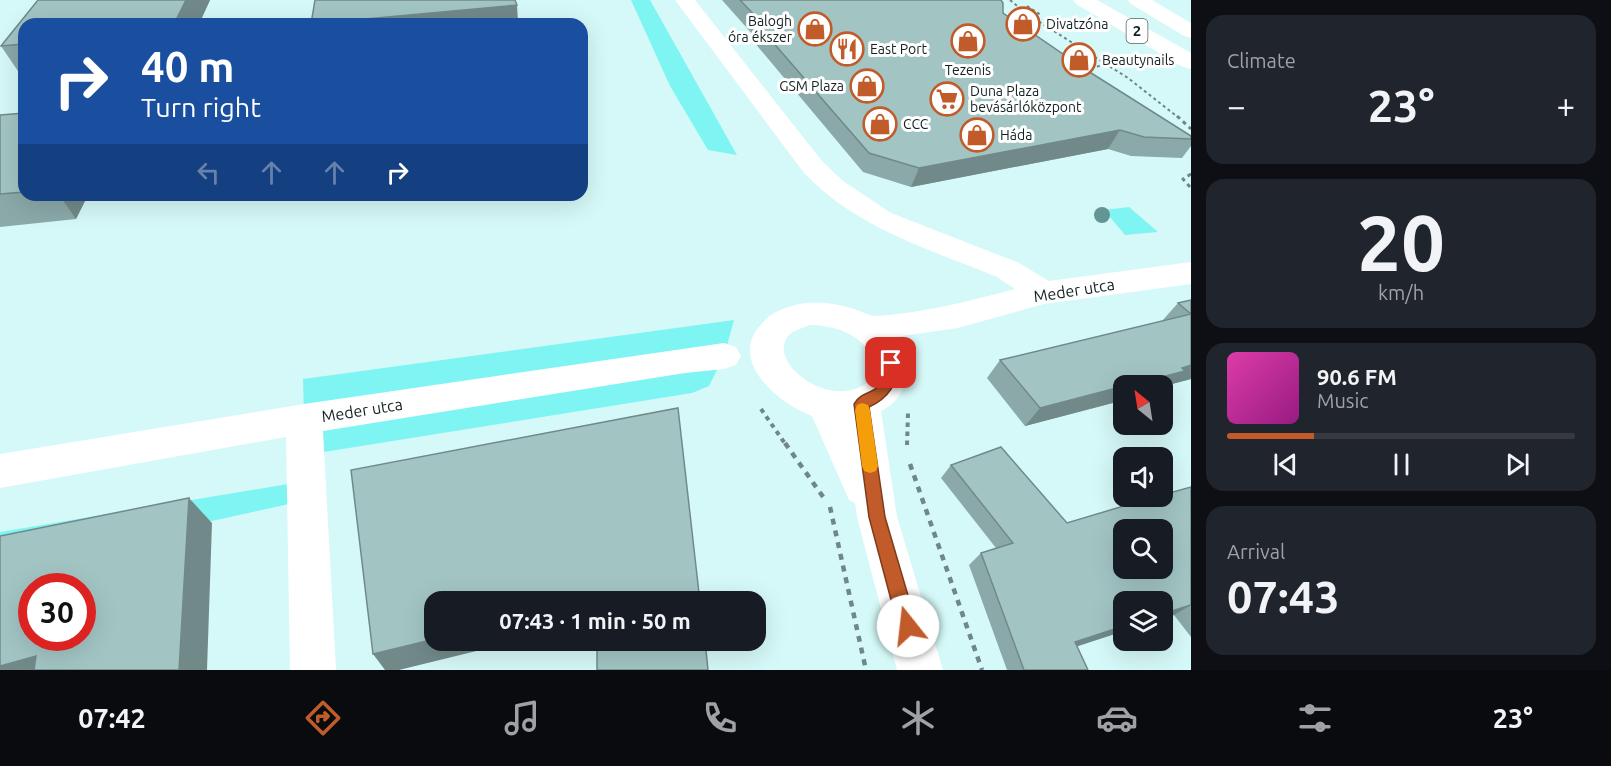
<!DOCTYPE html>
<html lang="en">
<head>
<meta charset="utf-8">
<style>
	body { margin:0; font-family:Ubuntu,sans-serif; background:#20242c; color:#f1f3f6; height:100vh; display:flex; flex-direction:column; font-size:22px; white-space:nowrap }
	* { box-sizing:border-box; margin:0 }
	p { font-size:20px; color:#9ea1a6 }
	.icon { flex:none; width:33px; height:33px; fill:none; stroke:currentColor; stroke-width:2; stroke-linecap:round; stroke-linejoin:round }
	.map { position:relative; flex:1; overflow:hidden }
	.sheet { display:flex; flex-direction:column; gap:15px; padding:15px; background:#0d0f14; width:420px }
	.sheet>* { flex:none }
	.hud { position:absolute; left:18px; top:18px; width:570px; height:183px; border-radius:18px; box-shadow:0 6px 24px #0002; background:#1a4fa0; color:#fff; overflow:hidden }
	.needle { width:39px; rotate:330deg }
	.controls { position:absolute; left:1113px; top:375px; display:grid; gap:12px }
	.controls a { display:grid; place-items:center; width:60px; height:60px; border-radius:12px; background:#171b24; box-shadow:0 6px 24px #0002; font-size:30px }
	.speed { position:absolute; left:18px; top:573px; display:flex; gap:12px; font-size:30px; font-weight:700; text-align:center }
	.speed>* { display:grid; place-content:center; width:78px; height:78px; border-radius:50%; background:#171b24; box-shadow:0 6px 24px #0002; line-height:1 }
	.speed .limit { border:9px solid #d22; background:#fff; color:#111 }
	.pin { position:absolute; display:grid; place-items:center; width:51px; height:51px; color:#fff; margin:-26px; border-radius:12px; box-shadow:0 3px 9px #0006 }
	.me { position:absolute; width:66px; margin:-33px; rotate:344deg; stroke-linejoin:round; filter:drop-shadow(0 0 4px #0008) }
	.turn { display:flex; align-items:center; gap:21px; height:126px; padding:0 24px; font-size:27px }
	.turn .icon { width:78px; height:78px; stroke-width:2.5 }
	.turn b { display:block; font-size:42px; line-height:51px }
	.lanes { display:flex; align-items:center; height:57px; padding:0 24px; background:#0003; justify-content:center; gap:30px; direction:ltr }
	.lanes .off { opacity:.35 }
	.big { font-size:45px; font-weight:600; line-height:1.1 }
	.sheet .tile { flex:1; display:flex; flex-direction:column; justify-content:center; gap:9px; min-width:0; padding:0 21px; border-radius:18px; background:#20242c }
	.sheet .dial { align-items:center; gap:0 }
	.dial b { font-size:78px; line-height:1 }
	.song { display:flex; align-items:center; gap:18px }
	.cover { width:72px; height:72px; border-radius:9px; background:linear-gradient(135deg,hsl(320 70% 55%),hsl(310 70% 35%)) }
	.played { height:6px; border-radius:3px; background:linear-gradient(90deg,#c15c2a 25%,#363941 25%) }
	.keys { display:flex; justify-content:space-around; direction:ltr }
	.heat { display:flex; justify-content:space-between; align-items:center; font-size:33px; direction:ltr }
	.trip { position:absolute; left:424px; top:591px; width:342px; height:60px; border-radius:18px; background:#171b24; box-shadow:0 6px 24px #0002; font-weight:600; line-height:60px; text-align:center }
	.tabs { display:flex; height:96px; justify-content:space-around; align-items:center; background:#090b0e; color:#9ea1a6 }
	.tabs .icon { width:42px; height:42px }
	.tabs .selected { color:#c15c2a }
	.tabs b { font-size:27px; color:#f1f3f6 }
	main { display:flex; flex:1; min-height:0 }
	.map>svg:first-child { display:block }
	.green { fill:#7ef5f3 }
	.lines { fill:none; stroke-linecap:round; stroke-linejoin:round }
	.path-far3 { stroke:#6f8787; stroke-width:2; stroke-dasharray:3 3; stroke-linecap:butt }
	.path-far2 { stroke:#6f8787; stroke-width:3; stroke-dasharray:4 4; stroke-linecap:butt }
	.path-far1 { stroke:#6f8787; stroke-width:4; stroke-dasharray:4.5 4.5; stroke-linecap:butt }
	.path { stroke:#6f8787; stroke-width:4.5; stroke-dasharray:6 6; stroke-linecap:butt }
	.minor { fill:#fff; fill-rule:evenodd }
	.major { fill:#fff; fill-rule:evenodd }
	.tree { fill:#649595 }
	.wall { fill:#8ba9a9 }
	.shaded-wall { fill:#718a89 }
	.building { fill:#a2c5c4; stroke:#718a89; stroke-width:1.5; fill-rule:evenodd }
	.route { fill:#c15c2a; stroke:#7d3c1b; stroke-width:1.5 }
	.slow { fill:#f59e0b }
	.labels { text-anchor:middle; stroke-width:6; stroke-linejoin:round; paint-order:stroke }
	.far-poi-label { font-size:14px; fill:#142121; stroke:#fefefe; text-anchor:start }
	.shield { fill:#fefefe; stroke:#5a6363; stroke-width:1.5 }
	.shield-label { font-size:15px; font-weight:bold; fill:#142121 }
	.street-label { font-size:16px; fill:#142121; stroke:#fefefe }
</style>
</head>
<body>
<main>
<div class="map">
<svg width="1191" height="670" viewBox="0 0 1191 670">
	<rect width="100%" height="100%" fill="#d5f9f8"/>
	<!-- green -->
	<g class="green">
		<polygon points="631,0 650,0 737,155 708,150 670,86"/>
		<polygon points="1129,207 1158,232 1125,235 1104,210"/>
		<polygon points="734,320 724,356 709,386 692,393 305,455 303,379"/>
		<polygon points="306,481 307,500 0,568 0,532"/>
	</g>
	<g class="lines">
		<!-- path-far3 -->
		<g class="path-far3">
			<polyline points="1010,0 1027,14 1128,78 1179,118"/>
			<polyline points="1027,6 1041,15"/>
			<polyline points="1079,69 1107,65"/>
		</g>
		<!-- path-far2 -->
		<g class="path-far2">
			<polyline points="1177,116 1191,129"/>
			<polyline points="1191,174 1183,179 1191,188"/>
		</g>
		<!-- path-far1 -->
		<g class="path-far1">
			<polyline points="761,409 786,445"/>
			<polyline points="907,445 908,413"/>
		</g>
		<!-- path -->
		<g class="path">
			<polyline points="785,443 826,501"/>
			<polyline points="910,464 982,670"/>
			<polyline points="830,507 866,670"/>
		</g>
		<!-- minor -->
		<g class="minor">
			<path d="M 675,0 L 695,0 L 822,161 L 843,181 L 891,213 L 1019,263 L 1049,281 L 1191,262 L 1191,284 L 1044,304 L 958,328 L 895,337 C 911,362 911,397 881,411 L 897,517 L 943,670 L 897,670 L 857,517 L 855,503 L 849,500 L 812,416 C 781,405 730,364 758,328 C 762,324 766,318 771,315 C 798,299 825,300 854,309 C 861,311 869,316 876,316 C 923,313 970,301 1015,289 L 997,277 C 927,248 858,229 804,173 ZM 810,325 C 842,325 881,342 871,380 C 830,416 758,356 793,332 C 798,329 805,327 810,325 Z"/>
			<polygon points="1128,0 1152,0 1191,23 1191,38 1184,36 1131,4"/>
			<polygon points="724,343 736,347 741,356 736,365 724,369 685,373 323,431 336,670 290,670 286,437 0,488 0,454 304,404"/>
		</g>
		<!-- major -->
		<polygon class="major" points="1073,0 1097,0 1191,53 1191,69 1183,67 1076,4"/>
	</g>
	<!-- trees -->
	<circle class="tree" cx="1102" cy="215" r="8"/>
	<!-- wall -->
	<g class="wall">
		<polygon points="38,0 210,0 199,24 24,24 24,74 20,74 1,46"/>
		<polygon points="722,0 1001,0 1003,13 1088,71 1191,136 1191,146 1182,158 1131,156 1108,149 911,187 863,172 754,42 754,36"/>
		<polygon points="24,113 24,195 88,195 76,219 0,227 0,115"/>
		<polygon points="1191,300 1191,379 1172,384 1166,389 1025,426 987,378 1000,360 1162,321 1178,303"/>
		<polygon points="951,465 1067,523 1191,487 1191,637 1174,615 1162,619 1162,602 1124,602 1124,631 1077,646 1088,670 1007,670 969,565 981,553 996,548 941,478"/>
	</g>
	<!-- shaded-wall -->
	<g class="shaded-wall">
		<polygon points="186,0 210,0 199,24 174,24"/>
		<polygon points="517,5 518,22 502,24 311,24"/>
		<polygon points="1120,130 1108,149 911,187 919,168"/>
		<polygon points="59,195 88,195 76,219"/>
		<polygon points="1191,365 1191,379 1172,384 1166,389 1162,390 1162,386 1127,386"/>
		<polygon points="1124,386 1124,400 1025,426 1040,408"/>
		<polygon points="189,498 212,523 207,670 179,670"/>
		<polygon points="1191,605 1174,615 1162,619 1162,614"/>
		<polygon points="1124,626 1124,631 1060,652 1075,642"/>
		<polygon points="435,639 435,640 521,640 399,670 385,670 373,654"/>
		<polygon points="36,656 63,670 0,670 0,666"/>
	</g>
	<!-- building -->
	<g class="building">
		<polygon points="38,0 186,0 174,24 24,24 24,44 1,46"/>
		<polygon points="315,0 515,0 517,5 311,24"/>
		<polygon points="740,0 1001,0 1003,3 1003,13 1088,71 1191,136 1191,139 1144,137 1120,130 919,168 869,153 757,24 762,23"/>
		<polygon points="24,113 24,192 0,194 0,115"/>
		<polygon points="1191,300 1191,314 1178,303"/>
		<polygon points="1191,314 1191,365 1182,368 1185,371 1127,386 1124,386 1040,408 1000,360"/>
		<polygon points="678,408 700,602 435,602 435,639 373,654 351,470"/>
		<path d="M 1001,447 L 1067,523 L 1157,496 L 1162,496 L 1162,495 L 1191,487 L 1191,605 L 1162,614 L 1162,602 L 1124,602 L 1124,626 L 1075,642 L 1088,670 L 1024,670 L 981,553 L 1013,543 L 951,465 ZM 1124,530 L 1162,530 L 1162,568 L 1124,568 Z"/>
		<path d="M 189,498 L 179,670 L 34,670 L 36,656 L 0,666 L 0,536 ZM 32,586 L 82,586 L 82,638 L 32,638 Z"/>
		<polygon points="597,640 705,640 708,670 597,670"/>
	</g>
	<!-- route -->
	<path class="route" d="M 891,357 L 898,363 C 898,384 889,398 869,407 L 885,517 L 917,626 L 914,633 L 908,636 L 901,633 L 898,626 L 869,517 L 854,404 C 864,386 884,400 884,363 Z"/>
	<!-- slow -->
	<polygon class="slow" points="862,403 868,405 870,410 878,466 876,471 870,473 864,471 862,466 855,410 857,405"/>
	<!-- icons -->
	<defs>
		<g id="shop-ring" transform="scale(1.725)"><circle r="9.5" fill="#fefefe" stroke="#c15c2a" stroke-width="1.5"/><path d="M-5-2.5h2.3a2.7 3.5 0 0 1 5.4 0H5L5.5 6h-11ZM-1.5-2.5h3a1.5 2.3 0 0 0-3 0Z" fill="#c15c2a"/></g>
		<g id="restaurant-ring" transform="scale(1.725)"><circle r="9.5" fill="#fefefe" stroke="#c15c2a" stroke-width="1.5"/><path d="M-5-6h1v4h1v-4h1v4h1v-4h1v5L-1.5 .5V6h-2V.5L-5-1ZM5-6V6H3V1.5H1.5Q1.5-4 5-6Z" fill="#c15c2a"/></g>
		<g id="supermarket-ring" transform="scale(1.725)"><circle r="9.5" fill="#fefefe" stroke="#c15c2a" stroke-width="1.5"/><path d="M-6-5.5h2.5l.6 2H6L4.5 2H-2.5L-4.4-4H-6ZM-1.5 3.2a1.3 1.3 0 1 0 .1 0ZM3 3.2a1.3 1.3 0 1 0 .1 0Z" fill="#c15c2a"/></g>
	</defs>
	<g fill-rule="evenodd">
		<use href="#shop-ring" x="1023" y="24"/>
		<use href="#shop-ring" x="815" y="29"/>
		<use href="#shop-ring" x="968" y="41"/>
		<use href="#restaurant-ring" x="847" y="49"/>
		<use href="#shop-ring" x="1079" y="60"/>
		<use href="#shop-ring" x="867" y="86"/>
		<use href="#supermarket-ring" x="947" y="99"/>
		<use href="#shop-ring" x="880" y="124"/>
		<use href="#shop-ring" x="977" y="135"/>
	</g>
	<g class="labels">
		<!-- far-poi labels -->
		<g class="far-poi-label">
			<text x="792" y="26" text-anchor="end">Balogh<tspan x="792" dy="16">óra ékszer</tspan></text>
			<text x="1046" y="29">Divatzóna</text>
			<text x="870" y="54">East Port</text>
			<text x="1102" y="65">Beautynails</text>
			<text x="968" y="75" text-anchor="middle">Tezenis</text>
			<text x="844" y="91" text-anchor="end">GSM Plaza</text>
			<text x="970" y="96">Duna Plaza<tspan x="970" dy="16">bevásárlóközpont</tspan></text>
			<text x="903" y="129">CCC</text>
			<text x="1000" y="140">Háda</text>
		</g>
		<!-- shield labels -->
		<rect class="shield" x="1126.5" y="19" width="21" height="24" rx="4.5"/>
		<g class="shield-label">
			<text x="1137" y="36">2</text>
		</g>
		<!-- street labels -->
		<g class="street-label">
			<text transform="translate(1074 290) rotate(-9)" y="6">Meder utca</text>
			<text transform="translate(362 410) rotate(-9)" y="6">Meder utca</text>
		</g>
	</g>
</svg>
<div class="controls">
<a><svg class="needle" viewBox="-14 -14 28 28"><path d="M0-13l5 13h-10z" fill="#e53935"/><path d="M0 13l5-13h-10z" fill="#9ea1a6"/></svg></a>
<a><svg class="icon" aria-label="sound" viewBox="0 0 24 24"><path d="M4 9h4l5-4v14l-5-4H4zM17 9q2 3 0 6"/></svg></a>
<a><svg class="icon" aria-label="search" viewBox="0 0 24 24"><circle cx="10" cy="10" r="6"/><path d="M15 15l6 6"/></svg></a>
<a><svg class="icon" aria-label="layers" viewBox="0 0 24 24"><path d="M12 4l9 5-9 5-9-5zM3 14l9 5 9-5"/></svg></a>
</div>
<div class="speed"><div class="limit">30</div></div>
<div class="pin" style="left:891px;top:363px;background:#d93025"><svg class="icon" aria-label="arrive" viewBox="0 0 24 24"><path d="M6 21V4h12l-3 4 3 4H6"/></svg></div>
<svg class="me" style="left:908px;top:626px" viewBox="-20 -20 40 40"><circle r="19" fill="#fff"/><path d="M0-13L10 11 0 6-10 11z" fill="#c15c2a"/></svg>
<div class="trip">07:43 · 1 min · 50 m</div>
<div class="hud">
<div class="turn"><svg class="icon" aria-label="right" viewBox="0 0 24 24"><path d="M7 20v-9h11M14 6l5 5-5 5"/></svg><div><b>40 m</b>Turn right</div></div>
<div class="lanes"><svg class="icon off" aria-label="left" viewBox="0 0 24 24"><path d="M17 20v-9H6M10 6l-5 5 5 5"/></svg><svg class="icon off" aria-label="ahead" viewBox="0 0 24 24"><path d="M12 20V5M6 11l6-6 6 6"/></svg><svg class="icon off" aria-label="ahead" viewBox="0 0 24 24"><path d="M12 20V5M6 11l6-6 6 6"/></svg><svg class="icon" aria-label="right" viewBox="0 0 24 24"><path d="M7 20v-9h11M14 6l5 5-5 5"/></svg></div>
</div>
</div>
<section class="sheet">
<div class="tile"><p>Climate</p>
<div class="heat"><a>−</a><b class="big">23°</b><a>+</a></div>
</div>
<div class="tile dial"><b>20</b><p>km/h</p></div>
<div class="tile">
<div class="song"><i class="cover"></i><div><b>90.6 FM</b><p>Music</p></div></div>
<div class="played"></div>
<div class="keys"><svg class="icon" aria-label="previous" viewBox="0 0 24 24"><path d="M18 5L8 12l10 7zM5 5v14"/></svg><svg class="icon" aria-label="pause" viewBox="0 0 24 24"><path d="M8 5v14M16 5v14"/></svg><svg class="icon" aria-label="next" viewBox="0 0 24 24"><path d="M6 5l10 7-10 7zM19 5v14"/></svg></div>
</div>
<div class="tile"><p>Arrival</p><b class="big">07:43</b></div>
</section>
</main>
<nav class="tabs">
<b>07:42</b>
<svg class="icon selected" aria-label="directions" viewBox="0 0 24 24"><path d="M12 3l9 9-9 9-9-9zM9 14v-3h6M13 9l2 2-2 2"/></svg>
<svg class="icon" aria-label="music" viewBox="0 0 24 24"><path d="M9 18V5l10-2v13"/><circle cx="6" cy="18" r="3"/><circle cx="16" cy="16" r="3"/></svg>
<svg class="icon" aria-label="phone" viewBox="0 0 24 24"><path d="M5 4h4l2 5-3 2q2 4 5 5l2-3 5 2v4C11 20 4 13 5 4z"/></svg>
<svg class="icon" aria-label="climate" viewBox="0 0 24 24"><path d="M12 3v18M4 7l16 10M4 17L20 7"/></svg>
<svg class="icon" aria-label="car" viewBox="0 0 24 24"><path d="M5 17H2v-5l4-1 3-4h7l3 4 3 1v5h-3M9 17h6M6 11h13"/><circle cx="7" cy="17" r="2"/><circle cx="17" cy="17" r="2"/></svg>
<svg class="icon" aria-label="filters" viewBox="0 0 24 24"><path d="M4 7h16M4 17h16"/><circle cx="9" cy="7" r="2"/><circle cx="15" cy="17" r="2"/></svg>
<b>23°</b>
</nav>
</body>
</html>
